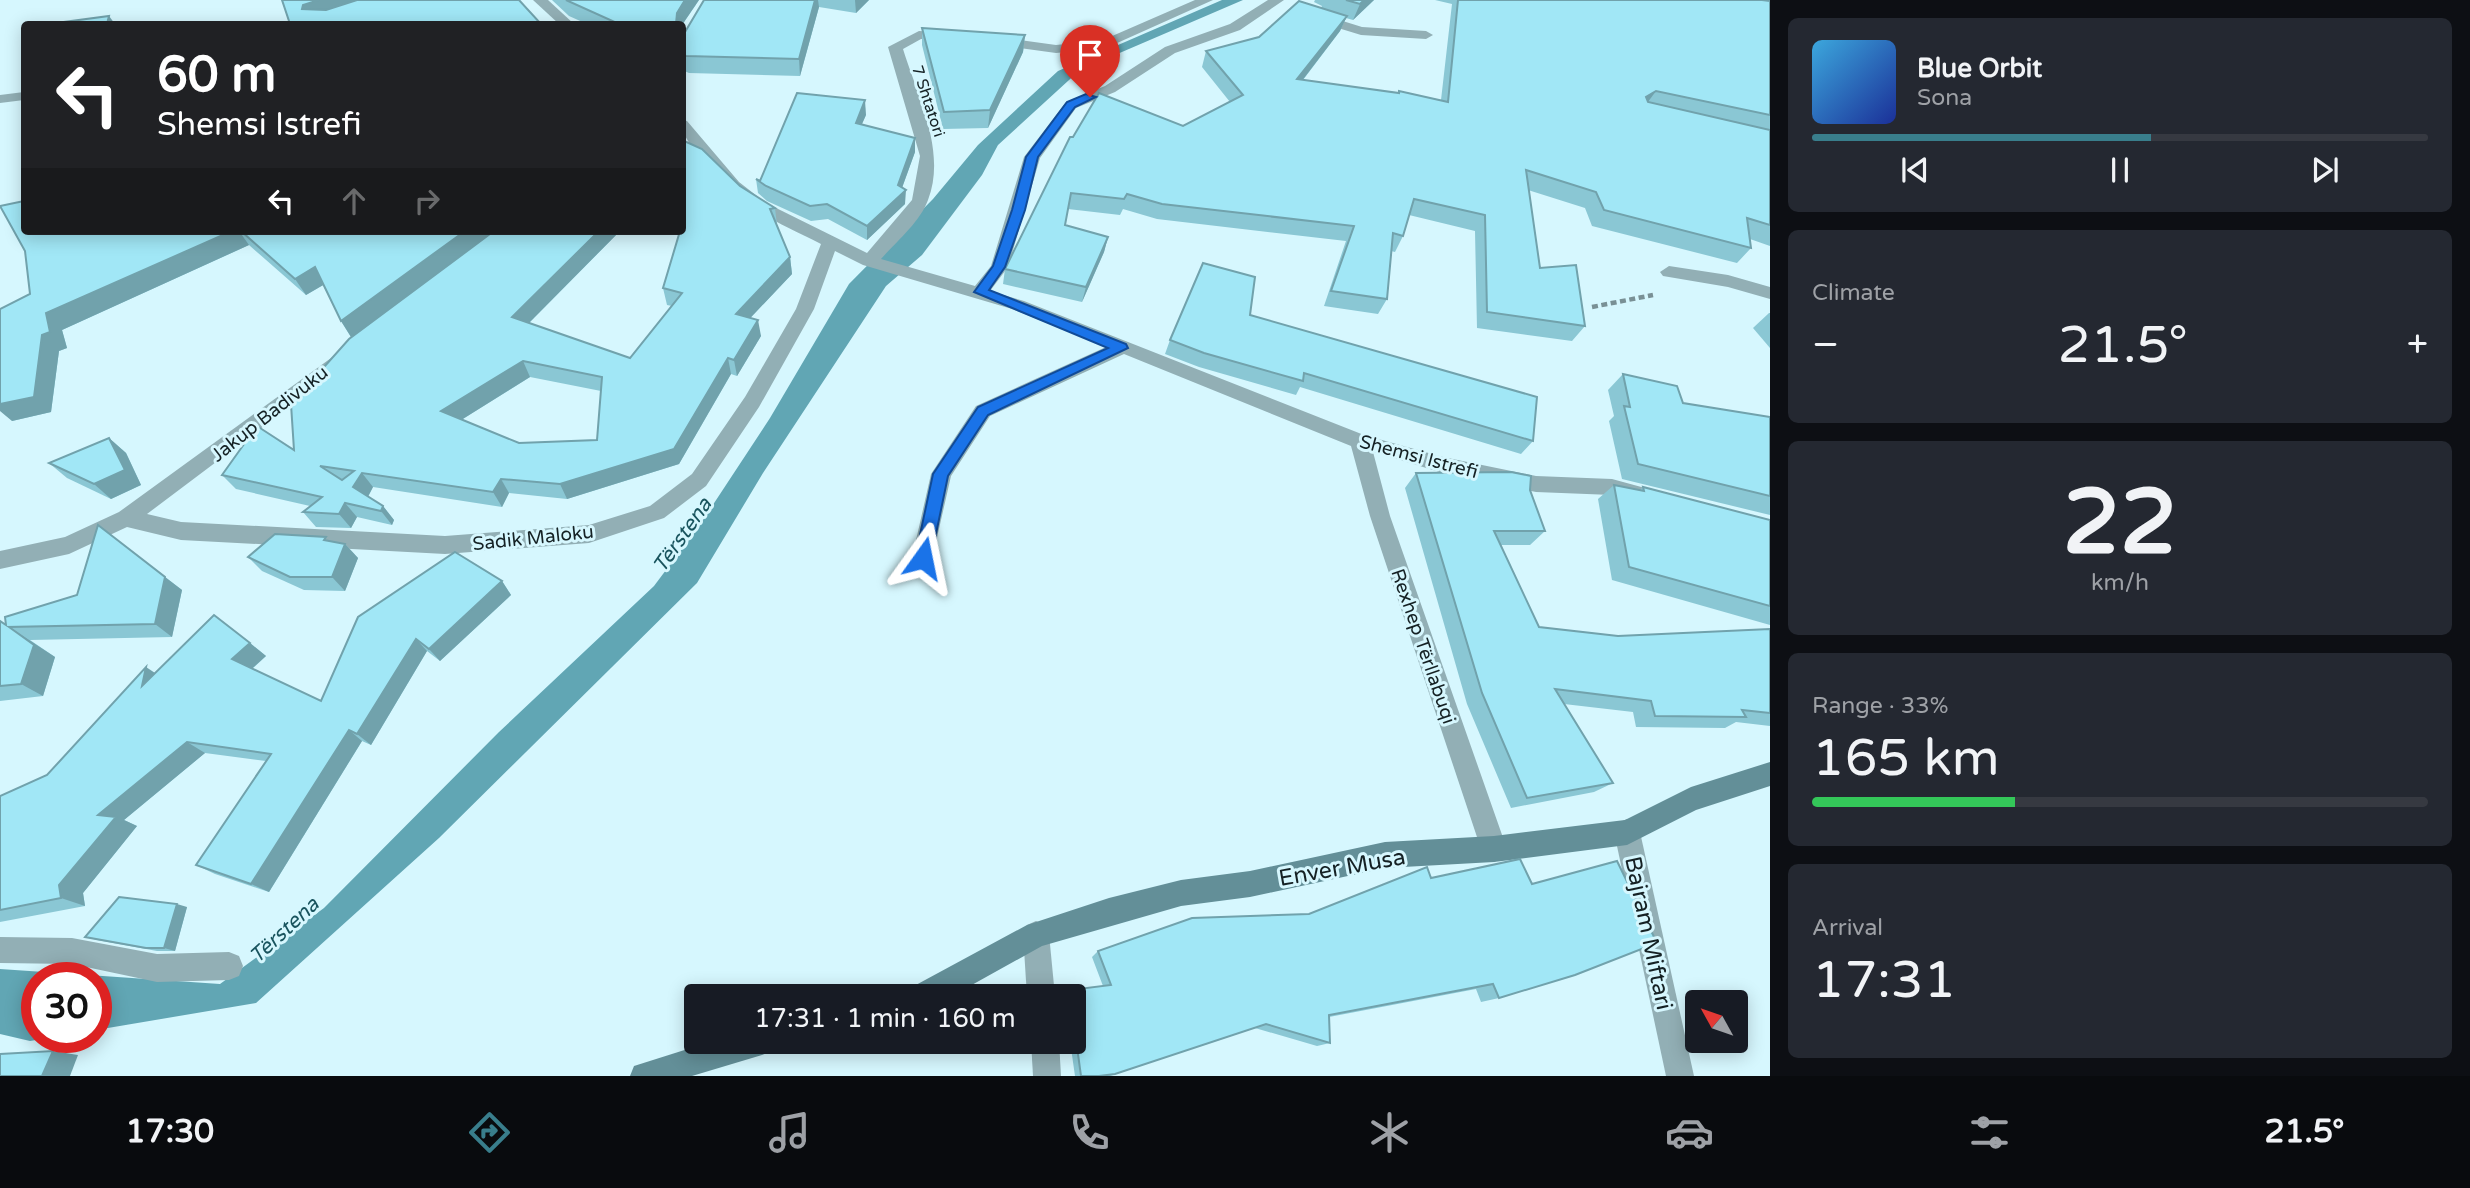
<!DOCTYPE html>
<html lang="en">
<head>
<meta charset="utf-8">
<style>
	body { margin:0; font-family:"Varela Round",sans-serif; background:#242831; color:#f1f3f6; height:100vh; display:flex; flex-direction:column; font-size:26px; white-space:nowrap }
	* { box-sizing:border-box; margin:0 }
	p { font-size:23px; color:#9ea1a6 }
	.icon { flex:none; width:38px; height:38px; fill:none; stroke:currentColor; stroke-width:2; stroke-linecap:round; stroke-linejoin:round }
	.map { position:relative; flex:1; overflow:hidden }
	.side { display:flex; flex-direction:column; gap:18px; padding:18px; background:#0d0f14; width:700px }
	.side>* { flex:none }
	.banner { position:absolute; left:21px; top:21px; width:665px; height:214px; border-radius:7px; box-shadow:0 4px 18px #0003; background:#202124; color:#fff; overflow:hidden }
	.needle { width:46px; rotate:310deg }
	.buttons { position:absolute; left:1685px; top:990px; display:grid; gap:14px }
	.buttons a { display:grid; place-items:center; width:63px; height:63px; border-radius:7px; background:#171b24; box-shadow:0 4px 18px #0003; font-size:35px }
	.speed { position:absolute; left:21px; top:962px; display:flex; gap:14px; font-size:35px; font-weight:700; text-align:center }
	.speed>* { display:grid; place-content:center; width:91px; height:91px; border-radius:50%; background:#171b24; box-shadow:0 4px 18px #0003; line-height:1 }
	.speed .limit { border:10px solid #d22; background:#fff; color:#111 }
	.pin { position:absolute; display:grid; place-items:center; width:60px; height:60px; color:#fff; margin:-72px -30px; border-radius:50% 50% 50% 0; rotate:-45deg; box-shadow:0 0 7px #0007 }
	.pin .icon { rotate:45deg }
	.me { position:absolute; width:77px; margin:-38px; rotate:12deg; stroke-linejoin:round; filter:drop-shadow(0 0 5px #0008) }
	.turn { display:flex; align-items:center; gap:24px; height:147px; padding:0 21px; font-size:32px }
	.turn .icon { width:91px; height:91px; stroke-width:2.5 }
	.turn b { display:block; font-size:49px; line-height:60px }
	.lanes { display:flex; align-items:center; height:66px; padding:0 21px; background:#0003; justify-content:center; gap:35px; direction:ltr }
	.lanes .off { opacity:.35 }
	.big { font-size:52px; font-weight:600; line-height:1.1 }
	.side .card { flex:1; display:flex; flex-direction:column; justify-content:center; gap:10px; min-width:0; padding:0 24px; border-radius:10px; background:#242831 }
	.side .dial { align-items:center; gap:0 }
	.dial b { font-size:91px; line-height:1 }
	.song { display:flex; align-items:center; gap:21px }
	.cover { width:84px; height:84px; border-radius:10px; background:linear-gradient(135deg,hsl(200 70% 55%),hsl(230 70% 35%)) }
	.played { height:7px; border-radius:4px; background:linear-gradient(90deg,#397e8c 55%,#363941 55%) }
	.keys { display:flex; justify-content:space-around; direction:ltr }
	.heat { display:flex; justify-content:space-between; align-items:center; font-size:38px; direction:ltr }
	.charge { height:10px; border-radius:5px; background:linear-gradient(90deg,#34c759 33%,#363941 0) }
	.trip { position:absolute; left:684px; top:984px; width:402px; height:70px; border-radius:7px; background:#171b24; box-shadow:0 4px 18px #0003; font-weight:600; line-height:70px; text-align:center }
	.tabs { display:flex; height:112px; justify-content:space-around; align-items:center; background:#090b0e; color:#9ea1a6 }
	.tabs .icon { width:49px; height:49px }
	.tabs .on { color:#397e8c }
	.tabs b { font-size:32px; color:#f1f3f6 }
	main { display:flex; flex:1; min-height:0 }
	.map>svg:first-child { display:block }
	.water { fill:#61a6b4 }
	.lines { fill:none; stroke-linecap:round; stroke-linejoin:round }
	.path { stroke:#799095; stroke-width:4.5; stroke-dasharray:6 3.5; stroke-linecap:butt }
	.street { fill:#92afb5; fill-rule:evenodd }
	.secondary { fill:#638f98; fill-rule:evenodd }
	.wall { fill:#8ac7d4; fill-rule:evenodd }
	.shaded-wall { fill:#71a2ac }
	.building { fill:#a1e7f6; stroke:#71a2ac; stroke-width:2; fill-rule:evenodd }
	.route { fill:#1a73e8; stroke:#114b97; stroke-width:2 }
	.labels { text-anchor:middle; stroke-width:6; stroke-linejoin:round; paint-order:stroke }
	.far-street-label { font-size:16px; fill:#152124; stroke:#d6f7fe }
	.street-label { font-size:19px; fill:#152124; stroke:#d6f7fe }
	.water-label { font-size:21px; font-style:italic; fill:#19545e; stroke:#d6f7fe }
	.near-street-label { font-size:23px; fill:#152124; stroke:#d6f7fe }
</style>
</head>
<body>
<main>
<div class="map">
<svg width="1770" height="1076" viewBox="0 0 1770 1076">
	<rect width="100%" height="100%" fill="#d6f7fe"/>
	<!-- water -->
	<polygon class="water" points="1222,0 1243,0 1080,70 998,145 982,175 922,255 886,286 763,473 697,583 439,838 256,1003 96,1030 96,978 37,978 37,1038 48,1038 30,1041 0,1034 0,969 220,984 324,908 499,732 654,586 699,526 770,418 849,284 933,199 978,145 1058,71"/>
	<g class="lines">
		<!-- path -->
		<polyline class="path" points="1592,307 1653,295"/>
		<!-- street -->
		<g class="street">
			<polygon points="533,0 548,0 574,24 559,24"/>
			<polygon points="1195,0 1213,0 1106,48 1056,53 998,45 991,41 998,37 1056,45 1103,40"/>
			<path d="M 1268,0 L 1284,0 L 1240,30 L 1175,53 L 1115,92 L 1076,108 L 1040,158 L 1008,267 L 990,291 L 1024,301 L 1364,435 L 1443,457 L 1536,476 L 1612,479 L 1645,488 L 1648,494 L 1645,500 L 1638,502 L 1612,495 L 1536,492 L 1443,473 L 1373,452 L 1390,516 L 1507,849 L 1503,858 L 1494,862 L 1485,858 L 1481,849 L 1370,516 L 1351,446 L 1124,354 L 990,416 L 951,476 L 931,564 L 923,567 L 915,564 L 912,558 L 931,474 L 976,406 L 1106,347 L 1012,309 L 863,265 L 835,251 L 814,309 L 759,407 L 706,486 L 664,518 L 589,543 L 445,554 L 181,540 L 127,527 L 69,554 L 0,569 L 0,551 L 65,537 L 119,512 L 338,353 L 347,360 L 345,365 L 147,514 L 181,522 L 445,536 L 589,525 L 650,506 L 692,474 L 745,397 L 796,309 L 821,244 C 768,218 742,208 704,161 C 692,146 682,138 682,120 L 687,121 L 739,182 L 766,203 L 867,253 L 912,200 L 920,156 L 888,47 L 919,31 L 954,33 L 954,39 L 921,39 L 903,49 C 917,95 947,151 928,200 C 920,222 897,241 881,259 L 975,286 L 991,266 L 1024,157 L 1066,102 L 1105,86 L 1165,47 L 1230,24 Z"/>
			<polygon points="1317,13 1362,27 1426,31 1433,35 1426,39 1361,35 1312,20 1310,17"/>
			<polygon points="24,92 24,100 0,103 0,95"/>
			<polygon points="1669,266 1728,275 1770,287 1770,299 1728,287 1663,276 1660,272"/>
			<polygon points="1627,819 1636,823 1640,832 1694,1076 1666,1076 1614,832 1618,823"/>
			<polygon points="1036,921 1045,925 1049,934 1055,996 1027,996 1023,934 1027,925"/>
			<polygon points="0,937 72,938 157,954 229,952 239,956 243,966 239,976 229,980 157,982 72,964 0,963"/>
			<polygon points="1031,1041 1059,1041 1061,1076 1033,1076"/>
		</g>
		<!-- secondary -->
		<g class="secondary">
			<polygon points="1770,762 1770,786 1696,810 1627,845 1494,862 1385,868 1250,897 1181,906 1042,946 952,996 910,996 914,986 1027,925 1109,898 1181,880 1250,871 1385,842 1494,836 1625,820 1691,787"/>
			<polygon points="713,1041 776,1041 772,1051 762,1055 692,1076 630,1076 634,1066"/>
		</g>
	</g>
	<!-- wall -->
	<g class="wall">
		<polygon points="552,0 699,0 682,25 587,24 569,16"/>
		<polygon points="704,0 869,0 856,13 819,7 800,76 689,73 682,70 682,31 685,32"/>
		<polygon points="1315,0 1374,0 1353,20 1346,18 1340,31 1303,80 1398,93 1399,91 1441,100 1452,4 1435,0 1762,0 1770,1 1770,246 1750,239 1751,248 1737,263 1592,226 1585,208 1528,190 1540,268 1585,326 1572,341 1477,328 1475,231 1409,215 1403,236 1395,252 1391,251 1387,299 1378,314 1324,306 1346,241 1157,219 1123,209 1120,215 1068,209 1065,225 1108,237 1104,252 1082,302 1003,284 1005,269 1073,137 1183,126 1230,102 1202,67 1206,51 1259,37 1321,8 1322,6 1314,2"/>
		<polygon points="922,28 1025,35 1023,52 988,128 943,129 922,45"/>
		<polygon points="866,115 861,125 915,138 915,152 902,188 905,204 867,240 828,219 811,221 767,201 758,193 756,179 760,181"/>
		<path d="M 682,140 L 740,186 L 775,208 L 777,225 L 790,257 L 792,274 L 750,318 L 761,336 L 737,376 L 731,374 L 679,464 L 567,499 L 509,493 L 502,507 L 373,487 L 368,497 L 383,506 L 394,520 L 392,525 L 357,517 L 351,528 L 316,527 L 303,512 L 310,506 L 236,489 L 222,475 L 294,450 L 351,337 L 341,321 L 323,285 L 306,295 L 249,245 L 62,330 L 67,348 L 59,351 L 51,412 L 12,421 L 30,294 L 121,231 L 620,231 L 529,323 L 630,358 L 672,306 L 667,305 L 663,288 L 679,234 L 668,231 L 682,231 ZM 530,377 L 601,391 L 597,440 L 519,443 L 461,420 Z"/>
		<polygon points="1769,313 1770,313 1770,348 1753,328"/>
		<polygon points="1250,315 1533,441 1521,454 1300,387 1296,395 1199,367 1165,354 1170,340"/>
		<polygon points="1623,374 1683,403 1770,417 1770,515 1622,479 1609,421 1614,416 1608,390"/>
		<polygon points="109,438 126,453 141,485 111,499 67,478 49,463"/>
		<polygon points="1416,473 1530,490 1545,531 1530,545 1501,545 1539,627 1618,636 1770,629 1770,726 1736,722 1725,728 1636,727 1633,712 1564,704 1613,783 1594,792 1511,808 1467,704 1405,488"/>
		<polygon points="1614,485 1640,490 1643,487 1770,520 1770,625 1612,580 1598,499"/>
		<polygon points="330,542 345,544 358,558 345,591 304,590 262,571 248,557"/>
		<polygon points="165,577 182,590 172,637 30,640 55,657 43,696 0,701 0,621 6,625"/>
		<polygon points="502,581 511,595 440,661 427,651 371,745 362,741 269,892 215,874 196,865 266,761 205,753 124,820 137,826 83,893 85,906 0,922 0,796 47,775 155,673 250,643 266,656 252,669 321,701"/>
		<polygon points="1520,859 1499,998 1481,1002 1476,989 1329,1017 1330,1043 1317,1046 1255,1028 1110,1076 1075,1076 1070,1041 1074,1041 1074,996 1065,995 1070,990 1103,986 1092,957 1098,951 1309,914 1431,878"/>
		<polygon points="187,907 175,951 157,951 97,940 85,937"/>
	</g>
	<!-- shaded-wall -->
	<g class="shaded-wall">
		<polygon points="319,0 384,0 311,21 302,9 303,5"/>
		<polygon points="685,0 699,0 682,25 676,24 677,13"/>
		<polygon points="815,0 818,0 819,7 800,76 799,59"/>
		<polygon points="855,0 869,0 856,13"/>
		<polygon points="1364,0 1374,0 1353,20 1360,4"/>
		<polygon points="109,16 115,24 107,24"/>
		<polygon points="1347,16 1340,31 1291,95 1297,79"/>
		<polygon points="1025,35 1023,52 988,128 990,110"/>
		<polygon points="1656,91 1645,106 1646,97"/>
		<polygon points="865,100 866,115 856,138 856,123"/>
		<polygon points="915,138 915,152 899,196 906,190 905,204 867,240 867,226 898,185"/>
		<polygon points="232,231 239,231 249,245 62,330 67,348 59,351 51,412 12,421 0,411 0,404 46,313"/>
		<polygon points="465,231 496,231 351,337 341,321"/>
		<polygon points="599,231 620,231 519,333 512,317"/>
		<polygon points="1108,237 1104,252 1082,302 1086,287"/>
		<polygon points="790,257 792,274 739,330 736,314"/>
		<polygon points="315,267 325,284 306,295 295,279"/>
		<polygon points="758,320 761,336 737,376 734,360"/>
		<polygon points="728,358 731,374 679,464 567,499 560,484"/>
		<polygon points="523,361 530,377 450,427 441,411"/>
		<polygon points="109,438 126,453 141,485 111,499 94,484"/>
		<polygon points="362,473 373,487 365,502 353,487"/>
		<polygon points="501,479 509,493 502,507 493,492"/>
		<polygon points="345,503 357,517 351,528 339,514"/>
		<polygon points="383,506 394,520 392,525 381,511"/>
		<polygon points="345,544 358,558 345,591 332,577"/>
		<polygon points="165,577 182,590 172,637 155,624"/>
		<polygon points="502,581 511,595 440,661 429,649"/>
		<polygon points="9,627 55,657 43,696 21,684"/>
		<polygon points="416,639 427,651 371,745 357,734"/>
		<polygon points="250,643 266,656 248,672 232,659"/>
		<polygon points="146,667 164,679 142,686"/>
		<polygon points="349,730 362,741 269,892 251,884"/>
		<polygon points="187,742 205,753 124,820 137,826 83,893 85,906 61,898 59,885 98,815"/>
		<polygon points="177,904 187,907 175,951 164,948"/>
		<polygon points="53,1051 78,1055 70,1076 42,1076"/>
	</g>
	<!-- building -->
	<g class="building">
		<polygon points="282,0 319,0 303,5 302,9 326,10 357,0 519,0 541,24 290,24"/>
		<polygon points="566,0 685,0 677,13 676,24 619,24"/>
		<polygon points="704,0 815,0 799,59 686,56 682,54 682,31 685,32"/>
		<polygon points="1346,0 1364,0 1360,4"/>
		<polygon points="1458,0 1762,0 1770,1 1770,115 1656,91 1646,97 1648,102 1770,130 1770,225 1747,218 1751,248 1604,210 1596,192 1526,170 1540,268 1576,265 1585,326 1487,312 1485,215 1414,199 1403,236 1393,233 1387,299 1331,291 1354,226 1162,204 1127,194 1124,199 1071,193 1065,225 1108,237 1086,287 1005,269 1070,137 1073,137 1099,93 1183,126 1243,95 1206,51 1259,37 1299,1 1347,16 1297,79 1399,93 1399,91 1448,102"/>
		<polygon points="109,16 107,24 63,24 64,22"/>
		<polygon points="922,28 1025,35 990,110 944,112"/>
		<polygon points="797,93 865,100 856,123 915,138 898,185 906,190 867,226 827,204 810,206 766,186 756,179 760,181"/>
		<path d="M 682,140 L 702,149 L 740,186 L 775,208 L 770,209 L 790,257 L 736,314 L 758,320 L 734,360 L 728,358 L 674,449 L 560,484 L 501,479 L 493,492 L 362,473 L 353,487 L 383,506 L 381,511 L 345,503 L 339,514 L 303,512 L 322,497 L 222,475 L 257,426 L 294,450 L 291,404 L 349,339 L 494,231 L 599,231 L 512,317 L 630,358 L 682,293 L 663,288 L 680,231 L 682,231 L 682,224 L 684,219 L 682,219 ZM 523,361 L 602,377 L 597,440 L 519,443 L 441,411 ZM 320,466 L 354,471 L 342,480 Z"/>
		<polygon points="24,201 24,231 117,231 119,232 121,231 232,231 46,313 50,332 42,335 34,397 0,404 0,309 30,294 25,251 0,206"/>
		<polygon points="241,231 465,231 341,321 315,267 295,279"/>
		<polygon points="1203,263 1255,277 1250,315 1537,397 1533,441 1304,373 1303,381 1204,353 1170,340"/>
		<polygon points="1623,374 1677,386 1683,403 1770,417 1770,496 1638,464 1624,406 1630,407"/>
		<polygon points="109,438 125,470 94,484 49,463"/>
		<polygon points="1511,472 1531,476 1530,490 1545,531 1494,531 1539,627 1618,636 1770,629 1770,713 1742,710 1746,717 1655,716 1651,701 1555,689 1613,783 1527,798 1482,693 1416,473"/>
		<polygon points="1614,485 1644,491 1643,487 1770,520 1770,606 1629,567"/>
		<polygon points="98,525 165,577 155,624 9,627 34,645 21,684 0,686 0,621 6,625 5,617 77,595"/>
		<polygon points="275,534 326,537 324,540 345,544 332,577 290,577 248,557"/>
		<polygon points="455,552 502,581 429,649 416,639 357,734 349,730 251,884 196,865 271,754 187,742 98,815 116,817 59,885 61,898 0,910 0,796 47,775 146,667 142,686 214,615 250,643 232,659 321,701 358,617"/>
		<polygon points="1520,859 1532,884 1617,861 1657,943 1575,975 1499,998 1493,984 1329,1015 1330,1043 1266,1024 1115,1074 1099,1076 1081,1076 1074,1025 1074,996 1071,996 1070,990 1111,985 1098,951 1192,918 1309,914 1427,867 1431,878"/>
		<polygon points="119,897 177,904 164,948 146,948 85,937"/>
		<polygon points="53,1051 42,1076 0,1076 0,1054"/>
	</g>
	<!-- route -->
	<polygon class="route" points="1086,94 1096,97 1075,107 1038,157 1025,210 1005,267 989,290 1126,344 1128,348 988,415 948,476 931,558 929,563 918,563 915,558 933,474 978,407 1108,348 974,292 993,266 1012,210 1026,157 1067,102"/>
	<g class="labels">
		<!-- far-street labels -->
		<g class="far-street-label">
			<text transform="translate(929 101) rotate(72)" y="6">7 Shtatori</text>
		</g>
		<!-- street labels -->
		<g class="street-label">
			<text transform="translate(269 413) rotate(-38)" y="7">Jakup Badivuku</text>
			<text transform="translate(1419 456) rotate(15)" y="7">Shemsi Istrefi</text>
			<text transform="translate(533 537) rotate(-6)" y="7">Sadik Maloku</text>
			<text transform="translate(1424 646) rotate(71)" y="7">Rexhep Tërllabuqi</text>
		</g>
		<!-- water labels -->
		<g class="water-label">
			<text transform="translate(682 535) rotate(-55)" y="7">Tërstena</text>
			<text transform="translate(284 930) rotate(-43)" y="7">Tërstena</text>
		</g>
		<!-- near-street labels -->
		<g class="near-street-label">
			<text transform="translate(1342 867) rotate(-10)" y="8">Enver Musa</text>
			<text transform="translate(1649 933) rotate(78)" y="8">Bajram Miftari</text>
		</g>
	</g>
</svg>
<div class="buttons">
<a><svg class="needle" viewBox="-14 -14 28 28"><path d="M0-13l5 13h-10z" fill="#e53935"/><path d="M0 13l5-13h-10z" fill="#9ea1a6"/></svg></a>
</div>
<div class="speed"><div class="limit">30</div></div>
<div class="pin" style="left:1090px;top:97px;background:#d93025"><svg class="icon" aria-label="arrive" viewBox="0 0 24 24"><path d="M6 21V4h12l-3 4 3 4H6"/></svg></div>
<svg class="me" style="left:923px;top:558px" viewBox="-20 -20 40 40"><path d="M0-17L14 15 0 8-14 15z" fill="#1a73e8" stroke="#fff" stroke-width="4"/></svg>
<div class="trip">17:31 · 1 min · 160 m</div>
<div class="banner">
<div class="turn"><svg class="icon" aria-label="left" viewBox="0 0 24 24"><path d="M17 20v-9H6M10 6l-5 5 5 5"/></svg><div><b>60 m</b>Shemsi Istrefi</div></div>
<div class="lanes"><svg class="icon" aria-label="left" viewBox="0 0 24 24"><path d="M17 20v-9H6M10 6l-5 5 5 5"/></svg><svg class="icon off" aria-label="ahead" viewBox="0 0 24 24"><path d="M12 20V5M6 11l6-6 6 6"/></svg><svg class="icon off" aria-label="right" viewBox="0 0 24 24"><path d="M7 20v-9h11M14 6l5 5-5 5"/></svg></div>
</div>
</div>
<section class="side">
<div class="card">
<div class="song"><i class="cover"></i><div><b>Blue Orbit</b><p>Sona</p></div></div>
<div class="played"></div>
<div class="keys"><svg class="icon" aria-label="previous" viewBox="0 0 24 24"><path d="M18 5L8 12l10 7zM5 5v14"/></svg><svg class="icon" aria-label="pause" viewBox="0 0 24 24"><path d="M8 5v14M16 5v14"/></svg><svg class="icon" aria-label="next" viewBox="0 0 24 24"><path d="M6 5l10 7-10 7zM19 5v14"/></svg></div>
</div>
<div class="card"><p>Climate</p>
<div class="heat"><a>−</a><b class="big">21.5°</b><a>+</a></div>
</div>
<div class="card dial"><b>22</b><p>km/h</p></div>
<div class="card"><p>Range · 33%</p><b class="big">165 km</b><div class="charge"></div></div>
<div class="card"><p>Arrival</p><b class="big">17:31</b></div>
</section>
</main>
<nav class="tabs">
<b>17:30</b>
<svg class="icon on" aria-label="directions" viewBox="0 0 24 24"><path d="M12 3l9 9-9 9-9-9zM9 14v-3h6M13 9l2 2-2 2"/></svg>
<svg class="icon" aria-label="music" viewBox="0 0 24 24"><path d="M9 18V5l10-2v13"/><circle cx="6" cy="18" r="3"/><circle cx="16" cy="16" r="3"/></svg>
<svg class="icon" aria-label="phone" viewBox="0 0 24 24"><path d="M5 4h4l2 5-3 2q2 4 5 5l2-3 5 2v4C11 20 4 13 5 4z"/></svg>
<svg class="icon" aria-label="climate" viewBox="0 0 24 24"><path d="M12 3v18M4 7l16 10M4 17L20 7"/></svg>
<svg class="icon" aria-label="car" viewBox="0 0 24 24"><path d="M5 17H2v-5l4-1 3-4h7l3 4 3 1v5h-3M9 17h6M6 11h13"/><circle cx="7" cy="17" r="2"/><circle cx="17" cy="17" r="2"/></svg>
<svg class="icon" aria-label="filters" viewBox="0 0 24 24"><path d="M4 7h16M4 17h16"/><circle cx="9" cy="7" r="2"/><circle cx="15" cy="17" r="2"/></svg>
<b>21.5°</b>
</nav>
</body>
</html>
